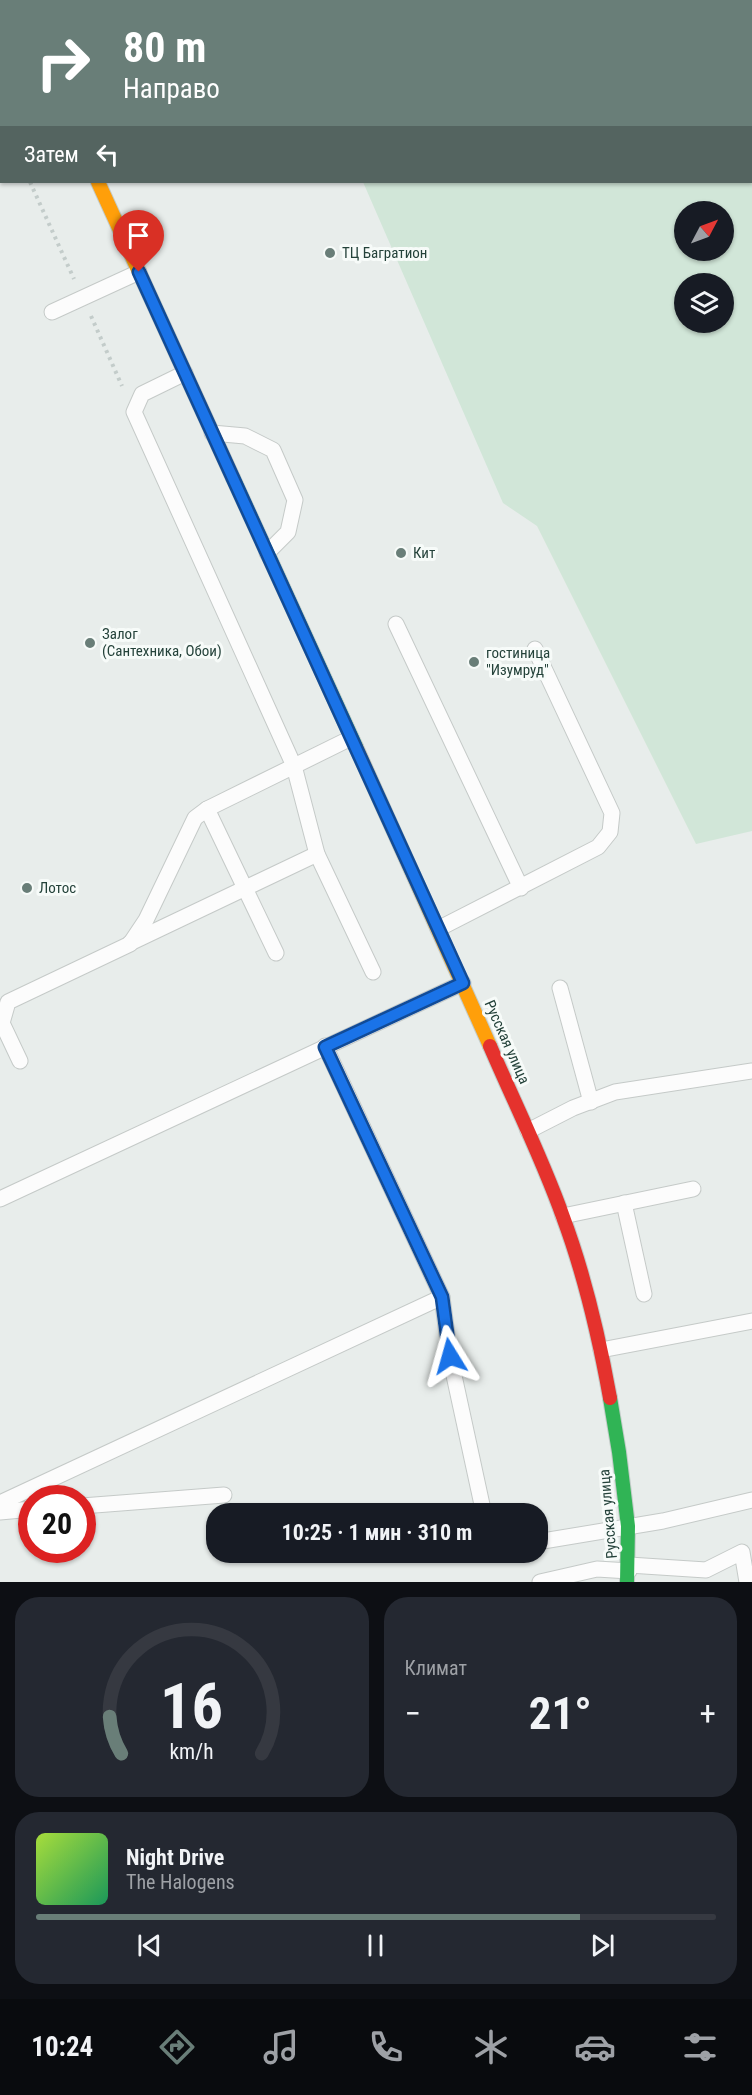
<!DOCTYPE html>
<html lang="ru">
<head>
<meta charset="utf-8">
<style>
	body { margin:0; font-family:"Roboto Condensed",sans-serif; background:#242831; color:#f1f3f6; height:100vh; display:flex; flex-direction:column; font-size:22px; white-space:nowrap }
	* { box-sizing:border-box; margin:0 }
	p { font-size:20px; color:#9ea1a6 }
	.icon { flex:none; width:33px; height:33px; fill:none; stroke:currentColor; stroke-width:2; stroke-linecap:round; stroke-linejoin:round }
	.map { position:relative; height:1582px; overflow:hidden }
	.panel { display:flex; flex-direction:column; gap:15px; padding:15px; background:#0d0f14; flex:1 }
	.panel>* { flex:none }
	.hud { position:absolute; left:0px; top:0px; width:753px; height:183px; box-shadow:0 2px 4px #0004; background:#697e78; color:#fff; overflow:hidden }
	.needle { width:39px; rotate:49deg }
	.buttons { position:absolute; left:674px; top:201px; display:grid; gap:12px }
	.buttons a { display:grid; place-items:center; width:60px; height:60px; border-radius:50%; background:#171b24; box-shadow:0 2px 4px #0004; font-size:30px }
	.speed { position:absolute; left:18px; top:1485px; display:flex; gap:12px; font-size:30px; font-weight:700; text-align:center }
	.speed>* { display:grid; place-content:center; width:78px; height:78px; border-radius:50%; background:#171b24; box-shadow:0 2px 4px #0004; line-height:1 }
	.speed .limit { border:9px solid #d22; background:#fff; color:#111 }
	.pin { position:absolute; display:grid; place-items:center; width:51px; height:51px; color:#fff; margin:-62px -26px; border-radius:50% 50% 50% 0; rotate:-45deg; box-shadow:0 0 6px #0007 }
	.pin .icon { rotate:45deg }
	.me { position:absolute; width:66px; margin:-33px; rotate:352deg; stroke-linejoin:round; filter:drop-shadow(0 0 4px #0008) }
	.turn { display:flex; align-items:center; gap:21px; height:126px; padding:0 24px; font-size:27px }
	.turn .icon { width:78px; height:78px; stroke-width:2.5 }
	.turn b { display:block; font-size:42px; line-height:51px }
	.then { display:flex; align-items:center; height:57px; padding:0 24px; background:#0003; gap:12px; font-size:22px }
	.big { font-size:45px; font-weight:700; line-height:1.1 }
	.panel .widget { flex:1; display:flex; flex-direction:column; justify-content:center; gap:9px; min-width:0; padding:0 21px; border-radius:24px; background:#242831 }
	.panel .dial { align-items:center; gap:0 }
	.dial svg { height:156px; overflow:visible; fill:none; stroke:#363941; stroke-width:7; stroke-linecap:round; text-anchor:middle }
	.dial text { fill:#f1f3f6; stroke:none }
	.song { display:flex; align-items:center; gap:18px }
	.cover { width:72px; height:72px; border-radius:9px; background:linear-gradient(135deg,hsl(80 70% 55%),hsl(150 70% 35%)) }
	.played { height:6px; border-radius:3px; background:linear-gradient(90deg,#697e78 80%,#363941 80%) }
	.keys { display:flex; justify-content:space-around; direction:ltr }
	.heat { display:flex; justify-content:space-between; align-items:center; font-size:33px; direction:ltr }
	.panel .tiles { flex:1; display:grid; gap:15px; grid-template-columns:1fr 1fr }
	.widget:last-child { grid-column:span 2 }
	.trip { position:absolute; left:206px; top:1503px; width:342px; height:60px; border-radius:24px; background:#171b24; box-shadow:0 2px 4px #0004; font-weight:700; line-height:60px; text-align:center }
	.tabs { display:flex; height:96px; justify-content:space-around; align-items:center; background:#090b0e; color:#9ea1a6 }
	.tabs .icon { width:42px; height:42px }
	.tabs .selected { color:#697e78 }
	.tabs b { font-size:27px; color:#f1f3f6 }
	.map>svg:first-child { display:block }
	.green { fill:#d1e6d8; fill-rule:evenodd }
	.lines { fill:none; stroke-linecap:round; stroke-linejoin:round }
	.lane-casing { stroke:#c5cac8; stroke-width:17 }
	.fast-casing { stroke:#c3ccc9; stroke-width:16 }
	.slow-casing { stroke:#c3ccc9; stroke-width:16 }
	.jam-casing { stroke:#c3ccc9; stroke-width:16 }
	.path { stroke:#c3ccca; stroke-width:4; stroke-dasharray:3 4.5; stroke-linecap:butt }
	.lane { stroke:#fcfcfc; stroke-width:15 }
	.fast { stroke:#30b455; stroke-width:14 }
	.slow { stroke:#ff9f0a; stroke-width:14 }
	.jam { stroke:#e5322d; stroke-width:14 }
	.route-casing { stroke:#114b97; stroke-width:15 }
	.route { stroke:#1a73e8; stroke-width:10 }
	.poi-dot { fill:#697e78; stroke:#f7fbf9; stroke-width:2 }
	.labels { text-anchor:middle; stroke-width:6; stroke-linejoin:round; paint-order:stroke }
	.poi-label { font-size:15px; fill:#24423a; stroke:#f7fbf9; text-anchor:start }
	.street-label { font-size:15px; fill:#24423a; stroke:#f7fbf9 }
</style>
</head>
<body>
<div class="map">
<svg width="752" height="1582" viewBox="0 0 752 1582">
	<rect width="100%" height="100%" fill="#e8edeb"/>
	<!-- green -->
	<path class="green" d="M 284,0 L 752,0 L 752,831 L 696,844 L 537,526 L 503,503 L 363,182 L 752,182 L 752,2 ZM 684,212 L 723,212 L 723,250 L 684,250 ZM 684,284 L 723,284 L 723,322 L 684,322 Z"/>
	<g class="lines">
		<!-- lane casing -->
		<g class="lane-casing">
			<g id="lane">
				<polyline points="179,2 182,0"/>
				<polyline points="52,312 139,272"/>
				<polyline points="185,373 142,394 134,412 294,766 317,854 373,972"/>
				<polyline points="212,433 245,436 273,450 295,500 288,532 267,553"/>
				<polyline points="396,624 521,888"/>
				<polyline points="207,809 276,953"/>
				<polyline points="438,929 598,847 610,832 612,813 535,649"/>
				<polyline points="130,943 317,854"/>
				<polyline points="560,988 591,1102"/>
				<polyline points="325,1046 442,1297 450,1357 484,1514"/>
				<polyline points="20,1061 2,1023 8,1002 130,944 146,920 195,818 207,809 351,738"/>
				<polyline points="528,1131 573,1108 615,1092 752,1071"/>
				<polyline points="0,1199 463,983"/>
				<polyline points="624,1203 644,1294"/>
				<polyline points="563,1216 693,1189"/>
				<polyline points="601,1350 752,1321"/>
				<polyline points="0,1503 442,1297"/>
				<polyline points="82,1506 224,1495"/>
				<polyline points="0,1512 32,1509"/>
				<polyline points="537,1542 663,1521 752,1500"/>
				<polyline points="629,1565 706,1570 742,1552 747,1582"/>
				<polyline points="540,1582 597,1569 629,1571"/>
			</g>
		</g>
		<!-- fast casing -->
		<g class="fast-casing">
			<g id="fast">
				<polyline points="233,478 356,747"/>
				<polyline points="610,1398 619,1452 628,1526 627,1582"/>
			</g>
		</g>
		<!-- slow casing -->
		<g class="slow-casing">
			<g id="slow">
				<polyline points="98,182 233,478"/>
				<polyline points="356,747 490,1046"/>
			</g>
		</g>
		<!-- jam casing -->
		<g class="jam-casing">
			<g id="jam">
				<polyline points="16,0 16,2"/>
				<path d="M 490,1046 C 514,1102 543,1160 563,1217 C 585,1276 599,1337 610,1398"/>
			</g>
		</g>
		<!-- path -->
		<g class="path">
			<polyline points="0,117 2,120"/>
			<polyline points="30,182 74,279"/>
			<polyline points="91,316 122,386"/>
		</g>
		<!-- lane -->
		<use href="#lane" class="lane"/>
		<!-- fast -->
		<use href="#fast" class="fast"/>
		<!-- slow -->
		<use href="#slow" class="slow"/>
		<!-- jam -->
		<use href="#jam" class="jam"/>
	</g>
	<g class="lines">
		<!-- route casing -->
		<g class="route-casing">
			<polyline id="route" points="139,272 463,983 325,1047 442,1297 450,1356"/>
		</g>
		<!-- route -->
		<use href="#route" class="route"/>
	</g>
	<!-- markers -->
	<g class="poi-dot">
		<circle cx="330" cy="253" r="6"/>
		<circle cx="401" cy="553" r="6"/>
		<circle cx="90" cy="643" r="6"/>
		<circle cx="474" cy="662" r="6"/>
		<circle cx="27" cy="888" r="6"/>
	</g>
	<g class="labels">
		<!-- poi labels -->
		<g class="poi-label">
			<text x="342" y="258">ТЦ Багратион</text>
			<text x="413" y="558">Кит</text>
			<text x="102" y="639">Залог<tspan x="102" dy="17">(Сантехника, Обои)</tspan></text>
			<text x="486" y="658">гостиница<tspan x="486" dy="17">"Изумруд"</tspan></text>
			<text x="39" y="893">Лотос</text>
		</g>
		<!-- street labels -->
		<g class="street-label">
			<text transform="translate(507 1042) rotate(66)" y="5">Русская улица</text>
			<text transform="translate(608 1514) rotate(-95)" y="5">Русская улица</text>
		</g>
	</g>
</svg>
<div class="buttons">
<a><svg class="needle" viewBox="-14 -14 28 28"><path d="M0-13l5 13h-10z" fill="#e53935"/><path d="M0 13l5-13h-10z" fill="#9ea1a6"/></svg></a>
<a><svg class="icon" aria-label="layers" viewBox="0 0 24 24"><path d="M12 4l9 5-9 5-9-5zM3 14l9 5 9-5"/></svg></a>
</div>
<div class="speed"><div class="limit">20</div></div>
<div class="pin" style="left:139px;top:272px;background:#d93025"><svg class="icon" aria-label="arrive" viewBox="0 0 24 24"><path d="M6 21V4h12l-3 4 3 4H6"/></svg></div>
<svg class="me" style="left:450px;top:1356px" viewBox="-20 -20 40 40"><path d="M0-17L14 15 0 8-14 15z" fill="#1a73e8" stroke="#fff" stroke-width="4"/></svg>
<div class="trip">10:25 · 1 мин · 310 m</div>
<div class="hud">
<div class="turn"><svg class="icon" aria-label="right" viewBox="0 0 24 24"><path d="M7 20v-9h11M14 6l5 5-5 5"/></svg><div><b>80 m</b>Направо</div></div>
<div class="then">Затем<svg class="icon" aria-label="left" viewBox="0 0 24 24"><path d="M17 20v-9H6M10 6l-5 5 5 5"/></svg></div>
</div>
</div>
<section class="panel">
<div class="tiles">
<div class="widget dial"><svg viewBox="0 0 100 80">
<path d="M14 69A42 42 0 1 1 86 69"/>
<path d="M14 69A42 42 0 0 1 8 50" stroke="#697e78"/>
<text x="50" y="56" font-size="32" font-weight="700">16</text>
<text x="50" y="72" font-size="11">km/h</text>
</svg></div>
<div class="widget"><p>Климат</p>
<div class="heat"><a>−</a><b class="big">21°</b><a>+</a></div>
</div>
<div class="widget">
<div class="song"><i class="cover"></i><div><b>Night Drive</b><p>The Halogens</p></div></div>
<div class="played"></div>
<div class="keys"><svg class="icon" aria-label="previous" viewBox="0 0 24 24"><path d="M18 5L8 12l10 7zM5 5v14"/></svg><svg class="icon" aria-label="pause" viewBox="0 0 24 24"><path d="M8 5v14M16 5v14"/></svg><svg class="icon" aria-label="next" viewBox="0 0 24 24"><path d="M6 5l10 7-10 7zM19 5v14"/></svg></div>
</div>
</div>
</section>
<nav class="tabs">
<b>10:24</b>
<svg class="icon selected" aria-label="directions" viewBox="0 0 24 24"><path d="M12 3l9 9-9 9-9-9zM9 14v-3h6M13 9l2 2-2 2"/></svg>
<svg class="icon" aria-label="music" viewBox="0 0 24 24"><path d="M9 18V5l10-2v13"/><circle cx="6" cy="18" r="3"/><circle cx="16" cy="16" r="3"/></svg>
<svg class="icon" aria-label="phone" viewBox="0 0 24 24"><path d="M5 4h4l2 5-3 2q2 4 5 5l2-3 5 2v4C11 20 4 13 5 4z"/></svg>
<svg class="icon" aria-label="climate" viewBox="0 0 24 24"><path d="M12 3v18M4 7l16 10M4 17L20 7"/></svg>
<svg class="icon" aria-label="car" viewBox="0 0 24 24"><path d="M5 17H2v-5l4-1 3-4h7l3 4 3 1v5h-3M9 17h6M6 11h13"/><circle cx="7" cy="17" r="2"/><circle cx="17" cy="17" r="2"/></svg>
<svg class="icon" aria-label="filters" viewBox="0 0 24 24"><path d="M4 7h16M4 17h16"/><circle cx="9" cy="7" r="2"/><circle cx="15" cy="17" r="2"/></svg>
</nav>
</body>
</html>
